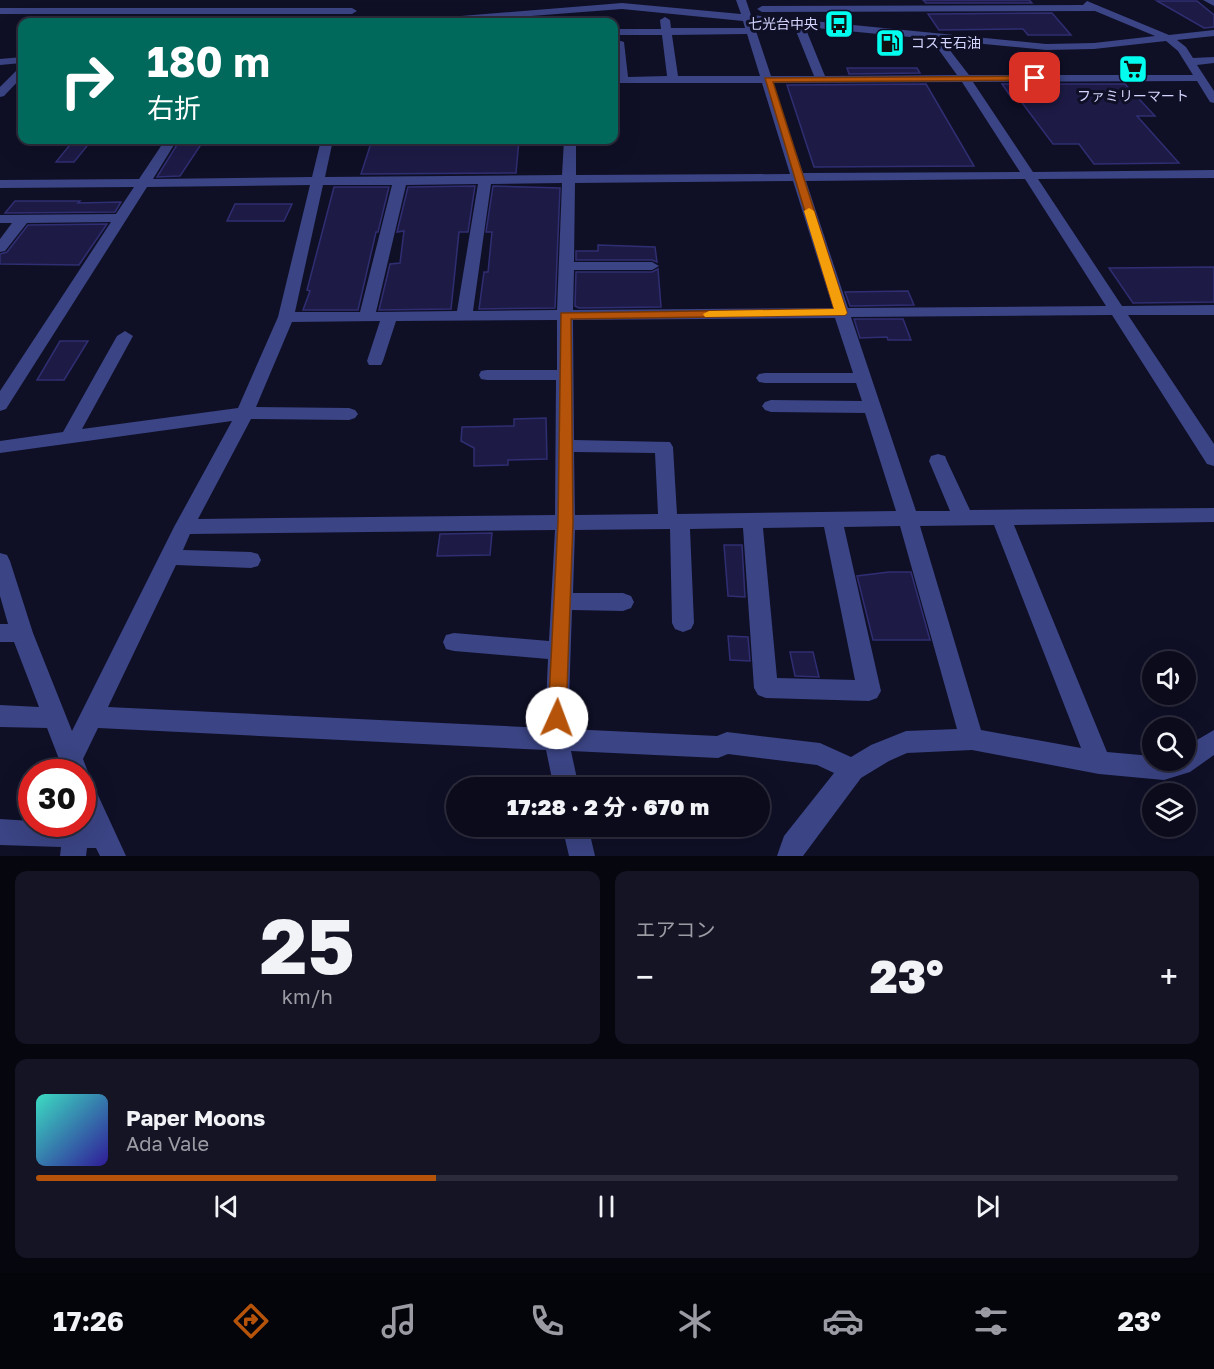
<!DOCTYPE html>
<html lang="ja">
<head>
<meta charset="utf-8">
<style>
	body { margin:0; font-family:"Golos Text","Noto Sans JP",sans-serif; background:#141425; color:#f1f3f6; height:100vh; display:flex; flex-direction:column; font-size:22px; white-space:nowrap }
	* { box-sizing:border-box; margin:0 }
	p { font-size:20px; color:#9a9ba3 }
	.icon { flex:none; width:33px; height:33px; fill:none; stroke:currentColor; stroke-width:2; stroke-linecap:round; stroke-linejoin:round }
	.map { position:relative; height:856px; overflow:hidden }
	.side { display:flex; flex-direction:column; gap:15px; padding:15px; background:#06060f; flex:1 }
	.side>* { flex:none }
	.guide { position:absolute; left:18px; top:18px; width:600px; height:126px; border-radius:12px; box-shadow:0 6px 24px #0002,0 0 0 2px #2b2b3b; background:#00695c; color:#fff; overflow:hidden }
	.tools { position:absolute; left:1142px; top:651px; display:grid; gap:12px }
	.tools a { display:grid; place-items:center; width:54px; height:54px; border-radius:50%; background:#0b0b1c; box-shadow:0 6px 24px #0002,0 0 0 2px #2b2b3b; font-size:30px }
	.speed { position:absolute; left:18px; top:759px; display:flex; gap:12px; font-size:30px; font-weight:700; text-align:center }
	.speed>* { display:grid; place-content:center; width:78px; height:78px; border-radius:50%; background:#0b0b1c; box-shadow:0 6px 24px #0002,0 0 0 2px #2b2b3b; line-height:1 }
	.speed .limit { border:9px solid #d22; background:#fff; color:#111 }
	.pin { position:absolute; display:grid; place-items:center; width:51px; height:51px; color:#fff; margin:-26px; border-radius:12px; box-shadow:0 3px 9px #0006 }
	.me { position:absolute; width:66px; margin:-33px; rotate:2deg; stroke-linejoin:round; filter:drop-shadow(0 0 4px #0008) }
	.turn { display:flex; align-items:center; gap:21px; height:126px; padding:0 30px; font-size:27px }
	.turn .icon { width:78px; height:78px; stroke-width:2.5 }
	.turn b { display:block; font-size:42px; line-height:51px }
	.big { font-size:45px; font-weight:800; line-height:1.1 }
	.side .card { flex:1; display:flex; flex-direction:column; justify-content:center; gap:9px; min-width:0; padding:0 21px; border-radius:12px; background:#141425 }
	.side .dial { align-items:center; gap:0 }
	.dial b { font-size:78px; line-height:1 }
	.song { display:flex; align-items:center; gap:18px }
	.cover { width:72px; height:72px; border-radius:9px; background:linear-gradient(135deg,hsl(170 70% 55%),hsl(250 70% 35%)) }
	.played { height:6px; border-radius:3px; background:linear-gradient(90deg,#b45309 35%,#2b2b3b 35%) }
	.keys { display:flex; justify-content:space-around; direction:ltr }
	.heat { display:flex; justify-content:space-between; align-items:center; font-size:33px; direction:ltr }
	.side .tiles { flex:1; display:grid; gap:15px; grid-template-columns:1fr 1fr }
	.card:last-child { grid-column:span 2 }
	.trip { position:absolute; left:446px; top:777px; width:324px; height:60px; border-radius:30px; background:#0b0b1c; box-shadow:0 6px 24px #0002,0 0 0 2px #2b2b3b; font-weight:800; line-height:60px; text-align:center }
	.menu { display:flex; height:96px; justify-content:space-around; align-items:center; background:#04040b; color:#9a9ba3 }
	.menu .icon { width:42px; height:42px }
	.menu .active { color:#b45309 }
	.menu b { font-size:27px; color:#f1f3f6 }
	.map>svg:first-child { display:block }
	.building { fill:#1d1b46; stroke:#302e72; stroke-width:1.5 }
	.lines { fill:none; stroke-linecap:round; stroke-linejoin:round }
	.minor { fill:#3b4484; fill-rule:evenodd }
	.route { fill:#b45309; stroke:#753606; stroke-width:1.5 }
	.slow { fill:#f59e0b }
	.labels { text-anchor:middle; stroke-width:6; stroke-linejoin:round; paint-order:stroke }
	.far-poi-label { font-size:14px; fill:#d4d6ff; stroke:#0f0f26; text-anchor:end }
</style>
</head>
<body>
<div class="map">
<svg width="1214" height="856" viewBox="0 0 1214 856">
	<rect width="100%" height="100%" fill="#0f0f26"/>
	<!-- building -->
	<g class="building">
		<polygon points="923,0 1029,0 1032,3 926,3"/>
		<polygon points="1157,1 1197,1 1214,15 1214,27 1204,28"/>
		<polygon points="1052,13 1071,35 1028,35 1023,29 939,30 928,14"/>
		<polygon points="847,68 917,68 920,73 849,74"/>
		<polygon points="926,84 974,166 814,167 787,85"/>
		<polygon points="1002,84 1125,84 1155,116 1137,116 1179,163 1094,164 1079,144 1053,144 1020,100 1013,100"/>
		<polygon points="180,140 204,140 180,176 157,177"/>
		<polygon points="372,140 519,140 516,173 361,174"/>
		<polygon points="73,141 91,141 74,162 56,162"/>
		<polygon points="475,186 468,232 459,232 451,309 379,310 390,264 400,263 404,231 397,232 408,187"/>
		<polygon points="493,186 560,188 555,308 479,309 484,272 488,272 492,232 486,232"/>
		<polygon points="334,187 389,187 378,232 376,232 358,310 303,310 310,291 307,290"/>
		<polygon points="15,201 80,201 78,203 121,202 115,212 5,213"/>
		<polygon points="235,204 292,204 284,221 227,221"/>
		<polygon points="107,224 79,265 0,264 0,254 7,252 28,225"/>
		<polygon points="598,245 655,247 657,262 652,260 576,260 576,251 598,251"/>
		<polygon points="1214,267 1214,302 1133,303 1109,268"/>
		<polygon points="658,269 661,307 579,308 575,306 576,272 652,272"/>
		<polygon points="908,291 914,305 850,306 845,292"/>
		<polygon points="854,319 903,319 911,340 888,340 887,337 860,338"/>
		<polygon points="60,341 88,341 64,380 37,380"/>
		<polygon points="546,418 547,459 508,460 508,465 474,466 474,448 461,441 462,427 514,426 514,419"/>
		<polygon points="492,533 490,555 437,556 440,534"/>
		<polygon points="724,545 742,545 745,597 728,596"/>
		<polygon points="889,572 911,572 930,640 873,640 857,576"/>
		<polygon points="728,636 748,637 750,661 730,660"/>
		<polygon points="790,652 813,652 819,677 795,676"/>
	</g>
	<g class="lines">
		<!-- minor -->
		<g class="minor">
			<path d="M 736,0 L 746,0 L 751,15 L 1046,44 L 1094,43 L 1155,36 L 1095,11 L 762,12 L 757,9 L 762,6 L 1083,5 L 1087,1 L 1169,35 L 1214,30 L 1214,36 L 1177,40 L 1186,47 L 1193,58 L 1214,57 L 1214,63 L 1197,65 L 1214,91 L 1214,103 L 1210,102 L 1197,81 L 973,82 L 1033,172 L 1214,170 L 1214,178 L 1038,179 L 1122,306 L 1214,305 L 1214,315 L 1128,315 L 1214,444 L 1214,466 L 1207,464 L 1112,315 L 851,317 L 916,511 L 950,511 L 929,461 L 931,456 L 938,454 L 945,456 L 947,461 L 970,510 L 1214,508 L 1214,522 L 1014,525 L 1107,752 L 1152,756 L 1152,760 L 1185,760 L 1185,747 L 1214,730 L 1214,755 L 1190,772 L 1164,780 L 1099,774 L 972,750 L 907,753 L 889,761 L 861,778 L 803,856 L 777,856 L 784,836 L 834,773 L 817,765 L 728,754 L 718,758 L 571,751 L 579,788 L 554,788 L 546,750 L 98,728 L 83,759 L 88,772 L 86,778 L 91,780 L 126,856 L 100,856 L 96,848 L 87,848 L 86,856 L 60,856 L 61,847 L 0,845 L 0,819 L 32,821 L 32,824 L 85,823 L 82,817 L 82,772 L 64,772 L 47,728 L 0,727 L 0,705 L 39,707 L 14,642 L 0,642 L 0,624 L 8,624 L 0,596 L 0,553 L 7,555 L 10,561 L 33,633 L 72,731 L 174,527 L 232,421 L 0,453 L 0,441 L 63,432 L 117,336 L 125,331 L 133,336 L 82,429 L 238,408 L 278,317 L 310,185 L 147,187 L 6,409 L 0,411 L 0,391 L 111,222 L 27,223 L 5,251 L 0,252 L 0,239 L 12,223 L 0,223 L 0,215 L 116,214 L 134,187 L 0,188 L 0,180 L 139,179 L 165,140 L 177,140 L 153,179 L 312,177 L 321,140 L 333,140 L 325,177 L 562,175 L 564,140 L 576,140 L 576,175 L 790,174 L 762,83 L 614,83 L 614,77 L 617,77 L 614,39 L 624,42 L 628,77 L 667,76 L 662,35 L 614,35 L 614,29 L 661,29 L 660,20 L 665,17 L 670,20 L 671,28 L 745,28 L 743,21 L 622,9 L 455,22 L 419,22 L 424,19 L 622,3 L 741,14 ZM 753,22 L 794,26 L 814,76 L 771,76 ZM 805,27 L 931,39 L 957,75 L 825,76 ZM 747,34 L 760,76 L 678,76 L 672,35 ZM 942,40 L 1046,50 L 1094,49 L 1166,41 L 1178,51 L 1193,75 L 969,75 ZM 962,82 L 1020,172 L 803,173 L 773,83 ZM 1025,179 L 1106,306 L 848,308 L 806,181 ZM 793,181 L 833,308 L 573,310 L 574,270 L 652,270 L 659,266 L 652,262 L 574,262 L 575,183 ZM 562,183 L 557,310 L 473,311 L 491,184 ZM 478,184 L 457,311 L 376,312 L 406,185 ZM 323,185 L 392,185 L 360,312 L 295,312 ZM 835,318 L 853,373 L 765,373 L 759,374 L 756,378 L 759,382 L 765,383 L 856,383 L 862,401 L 771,400 L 765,402 L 762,406 L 765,410 L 771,412 L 865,413 L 896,511 L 677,514 L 673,447 L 670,442 L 574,440 L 573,320 ZM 557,320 L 557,370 L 487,370 L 481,371 L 479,375 L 481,379 L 487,380 L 556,380 L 555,515 L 198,519 L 251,419 L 349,420 L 355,418 L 358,414 L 355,410 L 349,408 L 256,407 L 292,322 L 380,321 L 367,361 L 369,365 L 381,365 L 383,361 L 396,321 ZM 574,452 L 655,453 L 658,514 L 575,515 ZM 994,525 L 1081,748 L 981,730 L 920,526 ZM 900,526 L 957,729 L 906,731 L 871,745 L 851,757 L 820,743 L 727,732 L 717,736 L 568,729 L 572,610 L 623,611 L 631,608 L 634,602 L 631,596 L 623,593 L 573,593 L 575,530 L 670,529 L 672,623 L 675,629 L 683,632 L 691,629 L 694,623 L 690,529 L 743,528 L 754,688 L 758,695 L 766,698 L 869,701 L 877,698 L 881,691 L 844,527 ZM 824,527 L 855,680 L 777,678 L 763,528 ZM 555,530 L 549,641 L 454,633 L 446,635 L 443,642 L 446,649 L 454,651 L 548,659 L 545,728 L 108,707 L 176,565 L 251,568 L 258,566 L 261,560 L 258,554 L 251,552 L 183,550 L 190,534 Z"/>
			<polygon points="1203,0 1214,0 1214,6"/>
			<polygon points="0,8 352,8 357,11 352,14 0,14"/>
			<polygon points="22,57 22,63 0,65 0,59"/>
			<polygon points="22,68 22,77 4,96 0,97 0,87 18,69"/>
			<polygon points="562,826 588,826 595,856 569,856"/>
		</g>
	</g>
	<!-- route -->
	<polygon class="route" points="1035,76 1039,78 1038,80 773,82 847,313 845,315 571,319 573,522 566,718 564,724 557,726 551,724 548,718 558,522 561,313 834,309 765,78"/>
	<!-- slow -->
	<polygon class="slow" points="809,208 814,211 847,313 845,315 705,317 703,314 709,311 834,309 804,211"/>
	<!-- icons -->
	<defs>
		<g id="bus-square" transform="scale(1.5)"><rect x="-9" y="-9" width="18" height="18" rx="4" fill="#02fced" stroke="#0f0f26"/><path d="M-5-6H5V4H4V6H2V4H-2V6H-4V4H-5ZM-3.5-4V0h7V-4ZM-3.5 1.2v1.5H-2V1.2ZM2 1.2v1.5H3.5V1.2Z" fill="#111"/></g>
		<g id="fuel-square" transform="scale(1.5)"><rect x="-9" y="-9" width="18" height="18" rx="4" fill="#02fced" stroke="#0f0f26"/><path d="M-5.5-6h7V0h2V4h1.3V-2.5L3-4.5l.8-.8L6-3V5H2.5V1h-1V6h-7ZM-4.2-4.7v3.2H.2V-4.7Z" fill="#111"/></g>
		<g id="supermarket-square" transform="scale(1.5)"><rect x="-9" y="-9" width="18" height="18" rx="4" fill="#02fced" stroke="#0f0f26"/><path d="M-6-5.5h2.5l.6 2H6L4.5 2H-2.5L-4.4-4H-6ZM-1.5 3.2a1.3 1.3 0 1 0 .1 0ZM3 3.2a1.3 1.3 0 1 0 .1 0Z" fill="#111"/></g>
	</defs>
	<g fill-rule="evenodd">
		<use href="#bus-square" x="839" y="24"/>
		<use href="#fuel-square" x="890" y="43"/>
		<use href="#supermarket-square" x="1133" y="69"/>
	</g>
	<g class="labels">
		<!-- far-poi labels -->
		<g class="far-poi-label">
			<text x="818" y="29">七光台中央</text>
			<text x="911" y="48" text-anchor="start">コスモ石油</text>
			<text x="1133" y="101" text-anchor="middle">ファミリーマート</text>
		</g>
	</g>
</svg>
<div class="tools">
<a><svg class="icon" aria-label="sound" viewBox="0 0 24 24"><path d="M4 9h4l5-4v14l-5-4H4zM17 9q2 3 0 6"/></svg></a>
<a><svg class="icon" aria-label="search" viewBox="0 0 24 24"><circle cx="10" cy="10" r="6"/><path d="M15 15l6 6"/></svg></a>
<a><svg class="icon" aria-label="layers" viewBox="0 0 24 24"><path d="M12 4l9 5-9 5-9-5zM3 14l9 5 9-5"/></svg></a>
</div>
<div class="speed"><div class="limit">30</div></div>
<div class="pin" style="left:1035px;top:78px;background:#d93025"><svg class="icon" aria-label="arrive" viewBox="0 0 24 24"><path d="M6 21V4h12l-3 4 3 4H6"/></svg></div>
<svg class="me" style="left:557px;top:718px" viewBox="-20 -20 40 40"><circle r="19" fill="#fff"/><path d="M0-13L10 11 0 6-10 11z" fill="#b45309"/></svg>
<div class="trip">17:28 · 2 分 · 670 m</div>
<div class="guide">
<div class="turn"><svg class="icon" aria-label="right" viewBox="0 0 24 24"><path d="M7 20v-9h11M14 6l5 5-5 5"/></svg><div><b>180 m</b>右折</div></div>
</div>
</div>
<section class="side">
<div class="tiles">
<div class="card dial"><b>25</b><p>km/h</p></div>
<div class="card"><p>エアコン</p>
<div class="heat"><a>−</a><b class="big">23°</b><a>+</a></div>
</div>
<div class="card">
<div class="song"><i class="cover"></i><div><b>Paper Moons</b><p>Ada Vale</p></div></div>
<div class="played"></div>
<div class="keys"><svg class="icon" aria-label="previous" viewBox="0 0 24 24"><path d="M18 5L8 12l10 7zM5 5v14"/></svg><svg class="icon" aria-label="pause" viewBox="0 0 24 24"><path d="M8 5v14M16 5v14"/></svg><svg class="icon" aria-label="next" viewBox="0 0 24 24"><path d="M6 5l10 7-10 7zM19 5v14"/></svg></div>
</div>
</div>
</section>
<nav class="menu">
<b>17:26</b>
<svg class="icon active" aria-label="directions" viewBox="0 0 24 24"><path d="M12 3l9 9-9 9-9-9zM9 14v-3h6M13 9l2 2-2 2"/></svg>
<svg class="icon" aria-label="music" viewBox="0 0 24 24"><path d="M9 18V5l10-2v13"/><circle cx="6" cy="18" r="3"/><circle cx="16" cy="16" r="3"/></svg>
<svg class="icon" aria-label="phone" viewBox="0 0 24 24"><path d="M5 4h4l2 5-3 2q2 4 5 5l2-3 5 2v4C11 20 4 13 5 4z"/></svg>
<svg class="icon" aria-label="climate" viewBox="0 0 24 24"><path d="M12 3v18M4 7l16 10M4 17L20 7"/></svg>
<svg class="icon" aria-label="car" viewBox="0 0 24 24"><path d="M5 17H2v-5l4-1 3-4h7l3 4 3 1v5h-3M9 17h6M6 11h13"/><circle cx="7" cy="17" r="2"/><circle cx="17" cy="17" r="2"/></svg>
<svg class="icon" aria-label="filters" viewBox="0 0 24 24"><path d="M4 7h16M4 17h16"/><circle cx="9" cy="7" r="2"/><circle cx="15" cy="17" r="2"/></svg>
<b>23°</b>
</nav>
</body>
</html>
